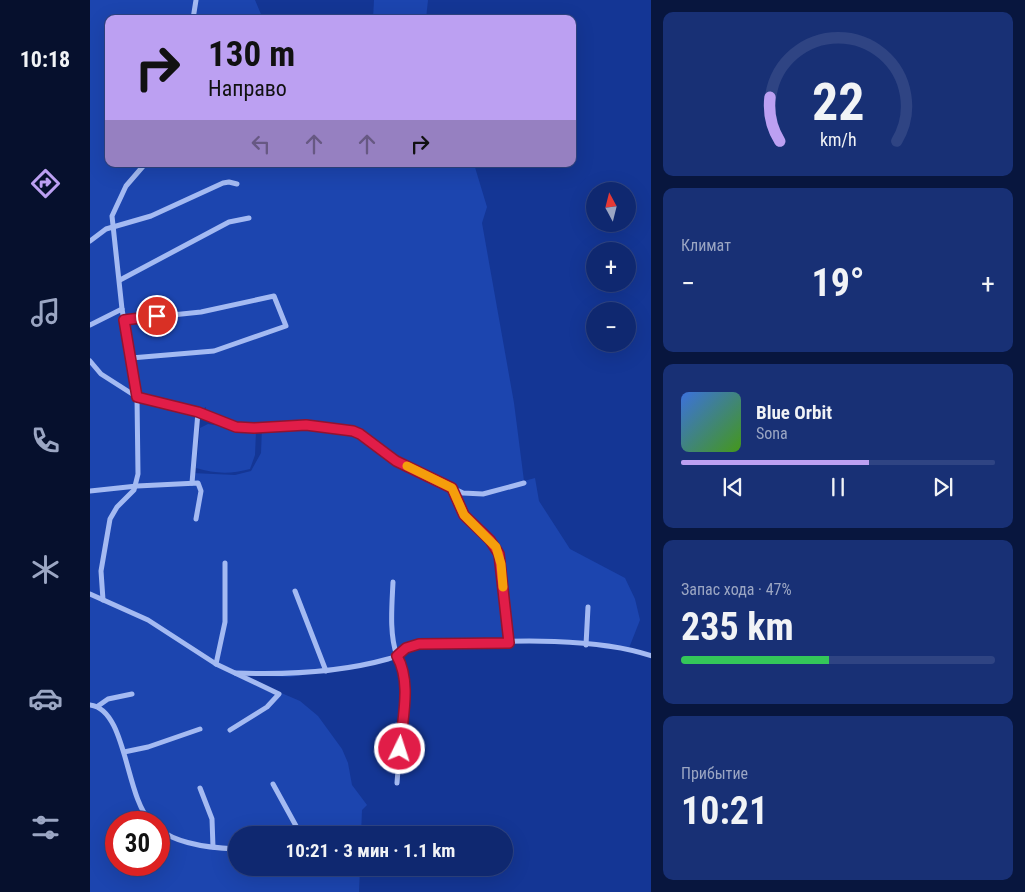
<!DOCTYPE html>
<html lang="ru">
<head>
<meta charset="utf-8">
<style>
	body { margin:0; font-family:"Roboto Condensed",sans-serif; background:#183075; color:#f1f3f6; height:100vh; display:flex; flex-direction:column; font-size:19px; white-space:nowrap }
	* { box-sizing:border-box; margin:0 }
	p { font-size:16px; color:#9ba6c3 }
	.icon { flex:none; width:28px; height:28px; fill:none; stroke:currentColor; stroke-width:2; stroke-linecap:round; stroke-linejoin:round }
	.map { position:relative; flex:1; overflow:hidden }
	.details { display:flex; flex-direction:column; gap:12px; padding:12px; background:#08163e; width:374px }
	.details>* { flex:none }
	.guide { position:absolute; left:15px; top:15px; width:471px; height:152px; border-radius:10px; box-shadow:0 5px 20px #0002,0 0 0 1px #2f4483; background:#bca0f2; color:#111; overflow:hidden }
	.needle { width:32px; rotate:353deg }
	.controls { position:absolute; left:496px; top:182px; display:grid; gap:10px }
	.controls a { display:grid; place-items:center; width:50px; height:50px; border-radius:50%; background:#0f2870; box-shadow:0 5px 20px #0002,0 0 0 1px #2f4483; font-size:25px }
	.speed { position:absolute; left:15px; top:811px; display:flex; gap:10px; font-size:25px; font-weight:700; text-align:center }
	.speed>* { display:grid; place-content:center; width:65px; height:65px; border-radius:50%; background:#0f2870; box-shadow:0 5px 20px #0002,0 0 0 1px #2f4483; line-height:1 }
	.speed .limit { border:8px solid #d22; background:#fff; color:#111 }
	.pin { position:absolute; display:grid; place-items:center; width:42px; height:42px; color:#fff; margin:-21px; border:2px solid #fff; border-radius:50%; box-shadow:0 1px 5px #0007 }
	.me { position:absolute; width:55px; margin:-28px; rotate:4deg; stroke-linejoin:round; filter:drop-shadow(0 0 4px #0008) }
	.turn { display:flex; align-items:center; gap:18px; height:105px; padding:0 20px; font-size:22px }
	.turn .icon { width:65px; height:65px; stroke-width:2.5 }
	.turn b { display:block; font-size:35px; line-height:42px }
	.lanes { display:flex; align-items:center; height:48px; padding:0 20px; background:#0003; justify-content:center; gap:25px; direction:ltr }
	.lanes .off { opacity:.35 }
	.big { font-size:38px; font-weight:700; line-height:1.1 }
	.details .card { flex:1; display:flex; flex-direction:column; justify-content:center; gap:8px; min-width:0; padding:0 18px; border-radius:10px; background:#183075 }
	.details .dial { align-items:center; gap:0 }
	.dial svg { height:130px; overflow:visible; fill:none; stroke:#2f4483; stroke-width:7; stroke-linecap:round; text-anchor:middle }
	.dial text { fill:#f1f3f6; stroke:none }
	.song { display:flex; align-items:center; gap:15px }
	.cover { width:60px; height:60px; border-radius:8px; background:linear-gradient(135deg,hsl(220 70% 55%),hsl(100 70% 35%)) }
	.played { height:5px; border-radius:2px; background:linear-gradient(90deg,#bca0f2 60%,#2f4483 60%) }
	.keys { display:flex; justify-content:space-around; direction:ltr }
	.heat { display:flex; justify-content:space-between; align-items:center; font-size:28px; direction:ltr }
	.charge { height:8px; border-radius:4px; background:linear-gradient(90deg,#34c759 47%,#2f4483 0) }
	.trip { position:absolute; left:138px; top:826px; width:285px; height:50px; border-radius:25px; background:#0f2870; box-shadow:0 5px 20px #0002,0 0 0 1px #2f4483; font-weight:700; line-height:50px; text-align:center }
	main { display:flex; flex:1; min-height:0 }
	.menu { display:flex; flex-direction:column; width:90px; justify-content:space-around; align-items:center; background:#06102d; color:#9ba6c3 }
	.menu .icon { width:35px; height:35px }
	.menu .current { color:#bca0f2 }
	.menu b { font-size:22px; color:#f1f3f6 }
	.map>svg:first-child { display:block }
	.green { fill:#1c45af; fill-rule:evenodd }
	.lines { fill:none; stroke-linecap:round; stroke-linejoin:round }
	.minor { stroke:#a4baf2; stroke-width:5 }
	.route-casing { stroke:#92132f; stroke-width:12 }
	.route { stroke:#e11d48; stroke-width:9 }
	.slow { stroke:#f59e0b; stroke-width:9 }
</style>
</head>
<body>
<main>
<nav class="menu">
<b>10:18</b>
<svg class="icon current" aria-label="directions" viewBox="0 0 24 24"><path d="M12 3l9 9-9 9-9-9zM9 14v-3h6M13 9l2 2-2 2"/></svg>
<svg class="icon" aria-label="music" viewBox="0 0 24 24"><path d="M9 18V5l10-2v13"/><circle cx="6" cy="18" r="3"/><circle cx="16" cy="16" r="3"/></svg>
<svg class="icon" aria-label="phone" viewBox="0 0 24 24"><path d="M5 4h4l2 5-3 2q2 4 5 5l2-3 5 2v4C11 20 4 13 5 4z"/></svg>
<svg class="icon" aria-label="climate" viewBox="0 0 24 24"><path d="M12 3v18M4 7l16 10M4 17L20 7"/></svg>
<svg class="icon" aria-label="car" viewBox="0 0 24 24"><path d="M5 17H2v-5l4-1 3-4h7l3 4 3 1v5h-3M9 17h6M6 11h13"/><circle cx="7" cy="17" r="2"/><circle cx="17" cy="17" r="2"/></svg>
<svg class="icon" aria-label="filters" viewBox="0 0 24 24"><path d="M4 7h16M4 17h16"/><circle cx="9" cy="7" r="2"/><circle cx="15" cy="17" r="2"/></svg>
</nav>
<div class="map">
<svg width="562" height="892" viewBox="0 0 562 892">
	<rect width="100%" height="100%" fill="#143695"/>
	<!-- green -->
	<g class="green">
		<path d="M 0,0 L 165,0 L 173,19 L 19,19 L 19,164 L 384,164 L 397,207 L 392,223 L 424,403 L 434,481 L 445,478 L 449,501 L 480,549 L 535,578 L 545,599 L 550,620 L 539,648 L 515,649 L 475,640 L 419,639 L 335,641 L 318,644 L 296,660 L 251,669 L 200,677 L 148,675 L 181,693 L 189,692 L 210,701 L 228,716 L 252,749 L 258,763 L 262,785 L 277,805 L 272,810 L 271,835 L 146,835 L 146,868 L 270,868 L 269,892 L 0,892 ZM 116,407 L 116,415 L 126,421 L 172,427 L 171,453 L 161,471 L 145,475 L 102,473 L 108,412 ZM 26,822 L 69,822 L 69,865 L 26,865 Z"/>
		<polygon points="284,0 338,0 336,19 283,19"/>
		<path d="M 118,424 L 166,431 L 165,455 L 160,469 C 141,474 126,474 106,468 L 110,428 Z"/>
	</g>
	<g class="lines">
		<!-- minor -->
		<g class="minor">
			<polyline points="103,19 106,0"/>
			<polyline points="0,241 16,229 61,216 133,183 139,182 147,184"/>
			<polyline points="30,280 139,222 159,218"/>
			<polyline points="34,320 111,312 184,296 196,326 124,351 41,358"/>
			<polyline points="0,325 32,309"/>
			<polyline points="0,361 11,374 47,397 108,412 137,424 164,428 216,425 267,432 306,461 373,493 393,494 434,483"/>
			<polyline points="102,483 108,412"/>
			<path d="M 362,488 C 372,520 389,522 405,547 C 416,562 417,622 419,643"/>
			<polyline points="0,491 47,486 108,483 111,491 106,519"/>
			<path d="M 303,582 C 302,605 299,634 307,656 C 310,665 315,672 315,682 L 307,783"/>
			<polyline points="205,591 236,671"/>
			<polyline points="0,594 58,620 126,664 189,694 177,707 140,730"/>
			<polyline points="13,600 11,571 20,519 27,507 44,490 48,474 47,397 32,309 22,216 36,186 55,164"/>
			<polyline points="496,645 498,607"/>
			<polyline points="126,664 135,622 135,563"/>
			<path d="M 145,673 C 197,675 248,673 298,659 C 310,656 317,647 329,644 C 397,642 498,634 562,656"/>
			<path d="M 0,705 C 37,709 35,797 61,822"/>
			<polyline points="8,706 18,699 42,694"/>
			<polyline points="34,752 58,747 110,729"/>
			<polyline points="183,784 211,835"/>
			<polyline points="110,788 122,819 123,847"/>
			<path d="M 69,829 C 88,845 122,848 146,849"/>
		</g>
	</g>
	<g class="lines">
		<!-- route casing -->
		<g class="route-casing">
			<path id="route" d="M 67,316 L 34,320 L 47,397 L 108,412 L 146,427 L 164,428 L 216,425 L 263,431 L 270,434 L 306,461 L 362,488 L 374,515 L 400,540 L 409,554 L 419,643 L 329,644 L 316,648 L 307,656 C 322,683 312,719 310,749"/>
		</g>
		<!-- route -->
		<use href="#route" class="route"/>
		<!-- slow -->
		<polyline class="slow" points="317,466 362,488 374,515 406,547 411,564 413,587"/>
	</g>
</svg>
<div class="controls">
<a><svg class="needle" viewBox="-14 -14 28 28"><path d="M0-13l5 13h-10z" fill="#e53935"/><path d="M0 13l5-13h-10z" fill="#9ba6c3"/></svg></a>
<a>+</a>
<a>−</a>
</div>
<div class="speed"><div class="limit">30</div></div>
<div class="pin" style="left:67px;top:316px;background:#d93025"><svg class="icon" aria-label="arrive" viewBox="0 0 24 24"><path d="M6 21V4h12l-3 4 3 4H6"/></svg></div>
<svg class="me" style="left:310px;top:749px" viewBox="-20 -20 40 40"><circle r="17" fill="#e11d48" stroke="#fff" stroke-width="3"/><path d="M0-11L8 9 0 5-8 9z" fill="#fff"/></svg>
<div class="trip">10:21 · 3 мин · 1.1 km</div>
<div class="guide">
<div class="turn"><svg class="icon" aria-label="right" viewBox="0 0 24 24"><path d="M7 20v-9h11M14 6l5 5-5 5"/></svg><div><b>130 m</b>Направо</div></div>
<div class="lanes"><svg class="icon off" aria-label="left" viewBox="0 0 24 24"><path d="M17 20v-9H6M10 6l-5 5 5 5"/></svg><svg class="icon off" aria-label="ahead" viewBox="0 0 24 24"><path d="M12 20V5M6 11l6-6 6 6"/></svg><svg class="icon off" aria-label="ahead" viewBox="0 0 24 24"><path d="M12 20V5M6 11l6-6 6 6"/></svg><svg class="icon" aria-label="right" viewBox="0 0 24 24"><path d="M7 20v-9h11M14 6l5 5-5 5"/></svg></div>
</div>
</div>
<section class="details">
<div class="card dial"><svg viewBox="0 0 100 80">
<path d="M14 69A42 42 0 1 1 86 69"/>
<path d="M14 69A42 42 0 0 1 8 42" stroke="#bca0f2"/>
<text x="50" y="56" font-size="32" font-weight="700">22</text>
<text x="50" y="72" font-size="11">km/h</text>
</svg></div>
<div class="card"><p>Климат</p>
<div class="heat"><a>−</a><b class="big">19°</b><a>+</a></div>
</div>
<div class="card">
<div class="song"><i class="cover"></i><div><b>Blue Orbit</b><p>Sona</p></div></div>
<div class="played"></div>
<div class="keys"><svg class="icon" aria-label="previous" viewBox="0 0 24 24"><path d="M18 5L8 12l10 7zM5 5v14"/></svg><svg class="icon" aria-label="pause" viewBox="0 0 24 24"><path d="M8 5v14M16 5v14"/></svg><svg class="icon" aria-label="next" viewBox="0 0 24 24"><path d="M6 5l10 7-10 7zM19 5v14"/></svg></div>
</div>
<div class="card"><p>Запас хода · 47%</p><b class="big">235 km</b><div class="charge"></div></div>
<div class="card"><p>Прибытие</p><b class="big">10:21</b></div>
</section>
</main>
</body>
</html>
